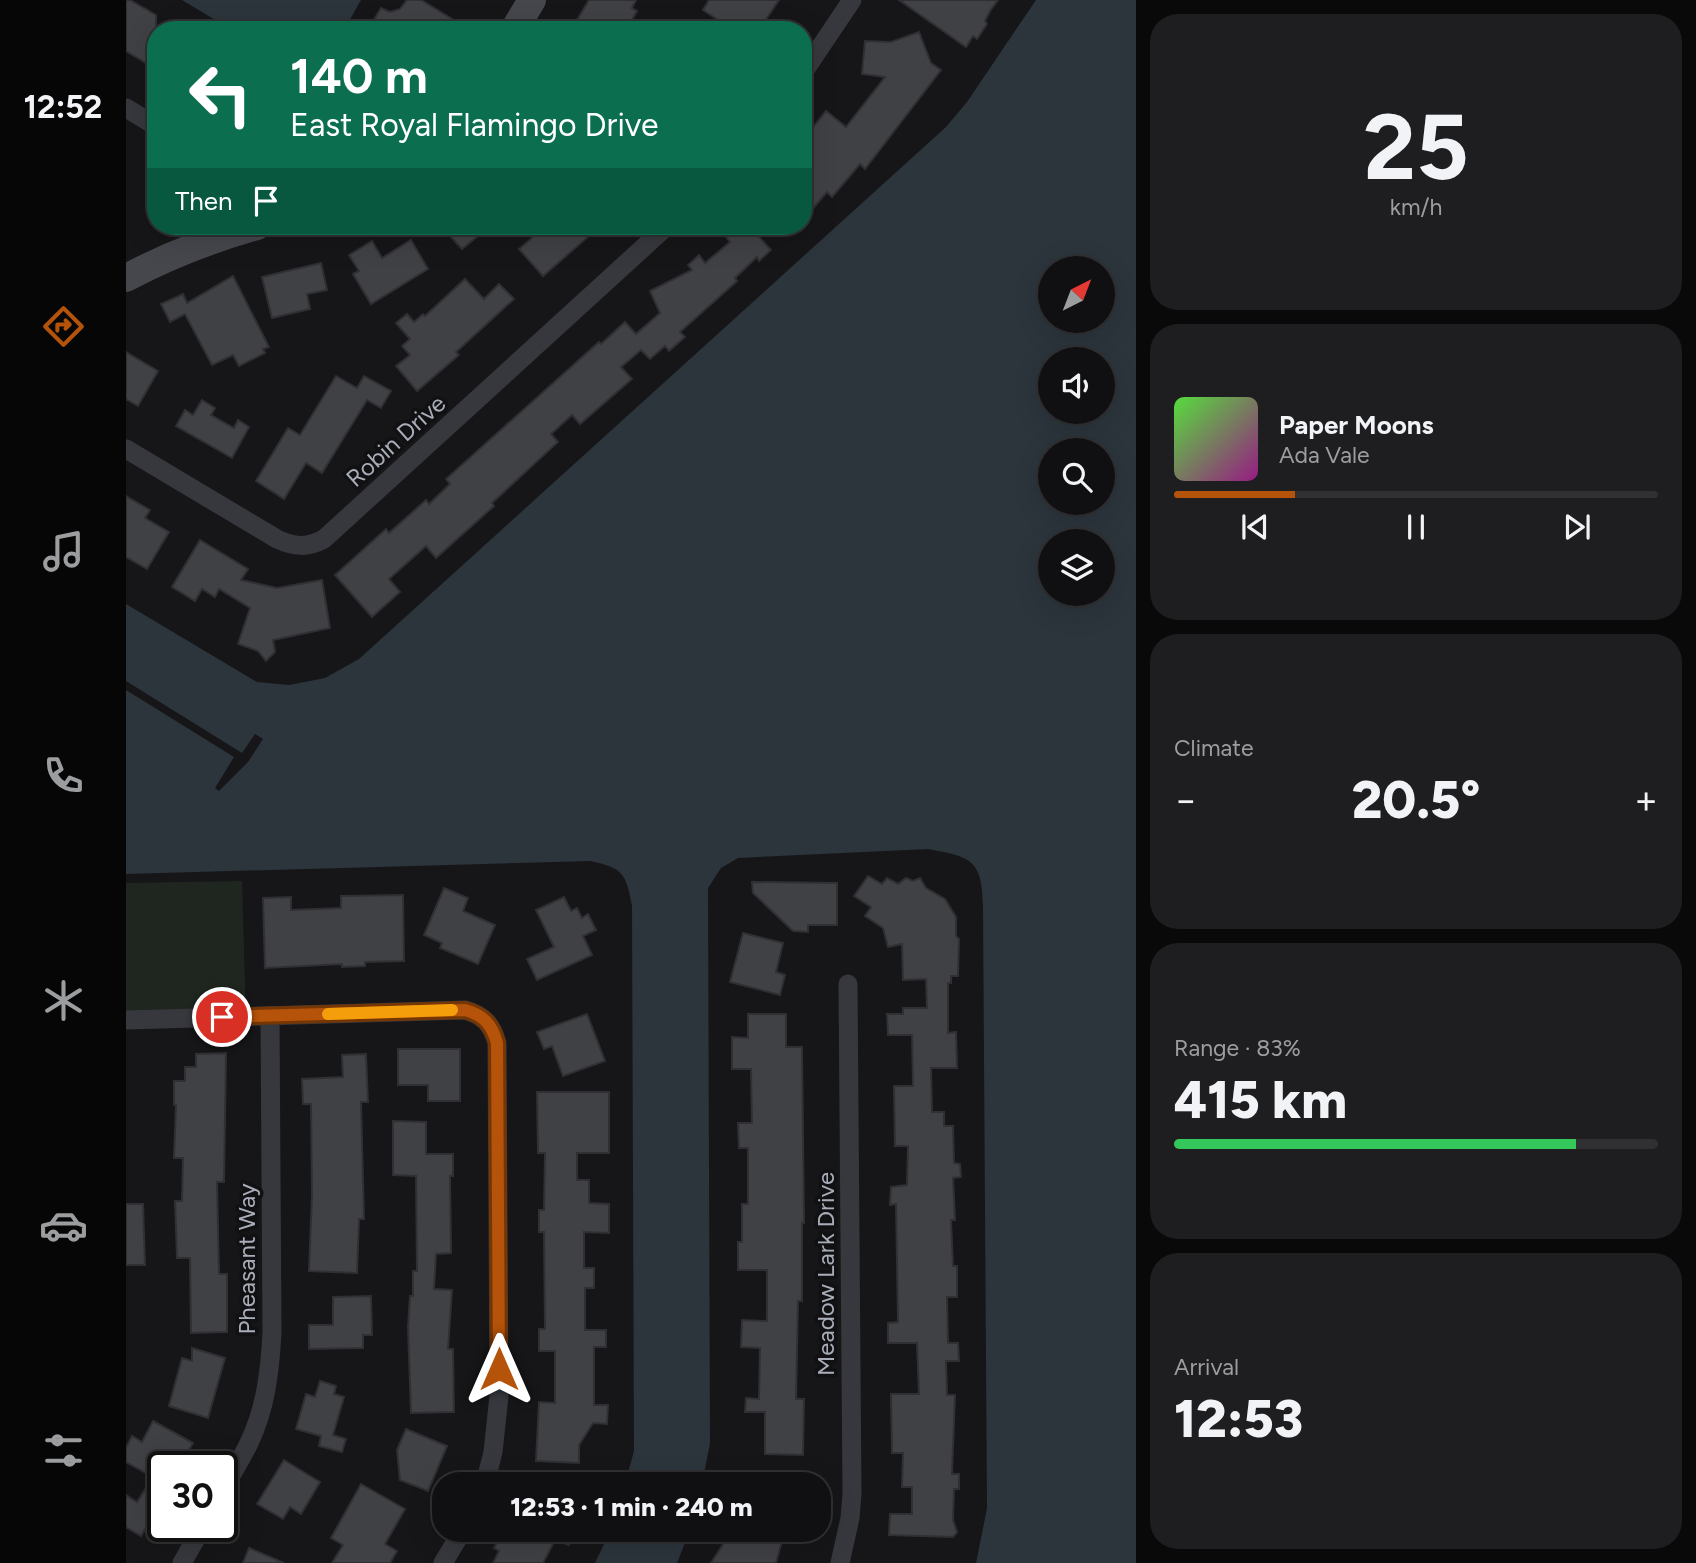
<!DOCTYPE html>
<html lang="en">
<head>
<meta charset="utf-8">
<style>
	body { margin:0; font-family:Figtree,sans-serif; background:#1e1e20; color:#f1f3f6; height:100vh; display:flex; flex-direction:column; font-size:26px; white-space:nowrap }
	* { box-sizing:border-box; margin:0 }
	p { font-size:23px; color:#9c9d9f }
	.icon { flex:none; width:38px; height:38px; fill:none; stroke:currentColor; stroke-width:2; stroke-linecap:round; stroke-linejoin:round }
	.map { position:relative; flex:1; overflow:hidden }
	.details { display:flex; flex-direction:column; gap:14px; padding:14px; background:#09090a; width:560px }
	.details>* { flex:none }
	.top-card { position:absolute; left:21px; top:21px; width:665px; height:214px; border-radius:28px; box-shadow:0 7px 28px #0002,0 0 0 2px #303032; background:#0b6e4f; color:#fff; overflow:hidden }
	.needle { width:46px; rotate:42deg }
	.controls { position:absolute; left:912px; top:256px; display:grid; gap:14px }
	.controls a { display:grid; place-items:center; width:77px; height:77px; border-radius:50%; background:#101012; box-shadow:0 7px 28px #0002,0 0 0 2px #303032; font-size:35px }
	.speed { position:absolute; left:21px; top:1451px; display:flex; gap:14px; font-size:35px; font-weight:700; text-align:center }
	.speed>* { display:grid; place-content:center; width:91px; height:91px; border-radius:50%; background:#101012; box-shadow:0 7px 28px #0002,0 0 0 2px #303032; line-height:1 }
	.speed .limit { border:4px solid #111; border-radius:10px; background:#fff; color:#111 }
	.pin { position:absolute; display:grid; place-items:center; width:60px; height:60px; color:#fff; margin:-30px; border:4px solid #fff; border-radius:50%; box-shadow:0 2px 7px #0007 }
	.me { position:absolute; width:77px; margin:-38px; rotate:0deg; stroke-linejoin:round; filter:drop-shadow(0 0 5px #0008) }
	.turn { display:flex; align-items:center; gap:24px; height:147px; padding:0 28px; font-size:32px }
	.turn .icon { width:91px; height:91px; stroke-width:2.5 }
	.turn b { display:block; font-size:49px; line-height:60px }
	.then { display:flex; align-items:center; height:66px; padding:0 28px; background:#0003; gap:14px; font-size:26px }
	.big { font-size:52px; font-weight:800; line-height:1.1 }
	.details .widget { flex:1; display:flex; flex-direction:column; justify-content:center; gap:10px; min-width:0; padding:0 24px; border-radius:28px; background:#1e1e20 }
	.details .dial { align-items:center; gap:0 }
	.dial b { font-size:91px; line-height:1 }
	.song { display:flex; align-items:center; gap:21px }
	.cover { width:84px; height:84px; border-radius:10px; background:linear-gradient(135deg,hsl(110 70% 55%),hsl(310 70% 35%)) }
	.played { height:7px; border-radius:4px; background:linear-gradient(90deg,#b45309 25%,#303032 25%) }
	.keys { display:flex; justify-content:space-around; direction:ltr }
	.heat { display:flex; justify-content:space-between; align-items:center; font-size:38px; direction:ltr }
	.charge { height:10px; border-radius:5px; background:linear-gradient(90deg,#34c759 83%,#303032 0) }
	.trip { position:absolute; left:306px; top:1472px; width:399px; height:70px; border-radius:28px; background:#101012; box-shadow:0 7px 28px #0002,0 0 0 2px #303032; font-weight:800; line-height:70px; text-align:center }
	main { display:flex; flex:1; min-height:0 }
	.dock { display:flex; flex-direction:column; width:126px; justify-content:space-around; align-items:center; background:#060607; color:#9c9d9f }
	.dock .icon { width:49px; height:49px }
	.dock .current { color:#b45309 }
	.dock b { font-size:32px; color:#f1f3f6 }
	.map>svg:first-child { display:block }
	.green { fill:#1e261f }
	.water { fill:#2c353c; fill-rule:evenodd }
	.pier { fill:#161618 }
	.building { fill:#404145; stroke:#303034; stroke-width:2 }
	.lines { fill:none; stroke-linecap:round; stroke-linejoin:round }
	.street { stroke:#37383d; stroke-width:19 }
	.secondary { stroke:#45474d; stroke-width:28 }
	.route-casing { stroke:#753606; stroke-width:18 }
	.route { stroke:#b45309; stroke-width:12 }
	.slow { stroke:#f59e0b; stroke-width:12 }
	.labels { text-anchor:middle; stroke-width:7; stroke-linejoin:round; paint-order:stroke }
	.street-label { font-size:24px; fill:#a8adb8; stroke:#111113 }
</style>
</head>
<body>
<main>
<nav class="dock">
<b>12:52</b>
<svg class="icon current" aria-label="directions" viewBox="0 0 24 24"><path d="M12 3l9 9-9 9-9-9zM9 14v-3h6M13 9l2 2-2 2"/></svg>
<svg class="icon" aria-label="music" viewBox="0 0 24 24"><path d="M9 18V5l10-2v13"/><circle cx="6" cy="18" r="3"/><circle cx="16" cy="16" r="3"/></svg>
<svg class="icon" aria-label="phone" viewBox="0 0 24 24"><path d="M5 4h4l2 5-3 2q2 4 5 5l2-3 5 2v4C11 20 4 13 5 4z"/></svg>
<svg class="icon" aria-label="climate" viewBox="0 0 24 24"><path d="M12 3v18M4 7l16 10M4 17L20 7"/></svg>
<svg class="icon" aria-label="car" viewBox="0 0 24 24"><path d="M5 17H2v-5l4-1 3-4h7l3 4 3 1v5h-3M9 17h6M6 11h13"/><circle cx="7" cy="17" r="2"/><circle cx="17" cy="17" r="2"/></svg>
<svg class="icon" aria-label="filters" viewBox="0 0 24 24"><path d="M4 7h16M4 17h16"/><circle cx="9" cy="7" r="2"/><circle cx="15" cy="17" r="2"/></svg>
</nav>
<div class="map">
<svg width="1010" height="1563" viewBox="0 0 1010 1563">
	<rect width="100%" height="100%" fill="#161618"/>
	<!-- green -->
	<polygon class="green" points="116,881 120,1018 0,1020 0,883"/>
	<!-- water -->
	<g class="water">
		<polygon points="56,0 235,0 218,30 106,30"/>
		<path d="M 910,0 L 1010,0 L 1010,1563 L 850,1563 L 861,1508 L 857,906 C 856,859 845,857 802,849 L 612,858 L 595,868 L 582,888 L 584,1443 L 576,1484 L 499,1484 L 508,1451 L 506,906 C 500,873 497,868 464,861 L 0,874 L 0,604 L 131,682 L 163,685 L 199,678 L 233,659 L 820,127 L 841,102 ZM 924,268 L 976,268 L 976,320 L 924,320 ZM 924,359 L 976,359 L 976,411 L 924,411 ZM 924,450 L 976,450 L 976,502 L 924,502 ZM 924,541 L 976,541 L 976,593 L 924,593 Z"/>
		<polygon points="485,1530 564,1530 551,1563 469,1563"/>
	</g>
	<!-- pier -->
	<polygon class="pier" points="0,681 116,753 129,734 137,739 122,762 93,791 89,788 108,757 0,690"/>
	<!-- building -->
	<g class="building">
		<polygon points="0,0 4,0 30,15 30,69 0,51"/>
		<polygon points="281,0 295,0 328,20 322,30 242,30 255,8 264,12 274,9"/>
		<polygon points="463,0 510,0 506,8 511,11 500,30 445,30"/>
		<polygon points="583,0 653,0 633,30 594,30 598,24 577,10"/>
		<polygon points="773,0 872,0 864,11 859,21 861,24 851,39 847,36 840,47"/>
		<polygon points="793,32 805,63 815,70 739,169 734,164 706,197 701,192 677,220 677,140 700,111 720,127 759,77 736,74 739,41 765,42"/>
		<polygon points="315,226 364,226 336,249"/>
		<polygon points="395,226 454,226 463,236 417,276 393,249 406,238"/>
		<polygon points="606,226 623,226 645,250 633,261 631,257 609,278 611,281 554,332 559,337 543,351 539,346 524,359 515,350 495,367 506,379 454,424 446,415 425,434 432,442 366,503 368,506 310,558 300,546 263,579 274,592 246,617 209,575 260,529 263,533 300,500 303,504 324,484 320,479 473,342 475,344 499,322 510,334 534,313 524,291 566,270 562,265 573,255 579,263 604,242 597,233"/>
		<polygon points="285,240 302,269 245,304 227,274 233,271 223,255 246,241 256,258"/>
		<polygon points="195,263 201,290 181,294 184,309 146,318 136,277"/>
		<polygon points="107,276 143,347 137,349 139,353 113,366 107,355 86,365 59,314 44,322 35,304 57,294 61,303"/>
		<polygon points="339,279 358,299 373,284 388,299 330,352 333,355 291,391 270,366 284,355 276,346 284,339 270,323 281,314 288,322 297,314 299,316"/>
		<polygon points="0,352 32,371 12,406 0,399"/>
		<polygon points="210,376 231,388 238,376 265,391 255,408 241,400 196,473 180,463 158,499 130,481 162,428 174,435"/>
		<polygon points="76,400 89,408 85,415 108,428 112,420 123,427 106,458 50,426 59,410 67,415"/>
		<polygon points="0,496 24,510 19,518 43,532 21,569 0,557"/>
		<polygon points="74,540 122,569 115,580 151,588 196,580 204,628 147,640 149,652 140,661 132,651 112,644 124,608 93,589 89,597 76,589 69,601 46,587"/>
		<polygon points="742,876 756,884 761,878 772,884 780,878 787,881 794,878 800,888 819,899 830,917 830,936 833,939 832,976 825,976 825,983 822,983 822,1033 830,1032 831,1068 805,1068 806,1112 818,1112 818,1126 827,1126 828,1163 834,1164 835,1177 827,1178 829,1220 825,1220 827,1266 831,1266 831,1297 821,1297 822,1343 832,1343 833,1361 820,1361 821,1395 829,1395 826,1474 833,1474 833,1489 828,1489 827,1520 831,1532 827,1537 763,1535 764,1514 786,1514 786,1487 776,1487 777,1453 766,1453 765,1394 793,1394 791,1343 762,1343 762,1323 772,1322 770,1204 764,1205 765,1187 781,1185 782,1146 769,1146 768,1086 787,1086 786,1035 762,1035 761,1014 777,1014 777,1008 801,1008 800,979 777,980 776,944 762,947 757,928 739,916 745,907 728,896"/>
		<polygon points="626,882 711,883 711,925 682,925 682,932 667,931 627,893"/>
		<polygon points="318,888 342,898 337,911 369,925 352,964 314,948 316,943 298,935"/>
		<polygon points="277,895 278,961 239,962 239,966 216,967 216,964 139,968 137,898 165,897 165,910 215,908 215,896"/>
		<polygon points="438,897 445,911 451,908 456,918 462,914 470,930 457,936 466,955 411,980 401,959 428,947 410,910"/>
		<polygon points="617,933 657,943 650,972 659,975 654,995 604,982"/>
		<polygon points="461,1014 479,1061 437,1076 426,1046 418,1049 411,1032"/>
		<polygon points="622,1014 660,1014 660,1047 676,1047 678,1223 676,1223 676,1301 672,1301 670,1399 678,1399 677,1455 639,1454 639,1412 619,1412 620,1398 633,1399 634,1348 615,1347 616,1320 641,1321 641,1270 612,1270 612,1242 616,1242 616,1204 622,1204 622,1148 613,1148 612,1123 626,1123 625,1069 606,1069 606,1037 622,1038"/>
		<polygon points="272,1049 334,1049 334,1101 302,1101 302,1085 272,1085"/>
		<polygon points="100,1053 98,1182 91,1182 93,1274 101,1274 101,1332 65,1333 64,1258 51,1258 49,1201 56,1201 57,1158 48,1158 50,1105 48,1105 48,1081 59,1081 59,1067 70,1067 70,1054"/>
		<polygon points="240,1054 242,1102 235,1102 238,1219 233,1219 231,1273 183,1271 186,1195 185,1104 177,1104 176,1079 217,1077 216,1055"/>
		<polygon points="411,1092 483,1092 483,1153 451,1153 451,1180 463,1180 463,1203 483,1204 483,1233 458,1232 458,1268 468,1268 468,1288 459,1288 459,1330 480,1330 480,1347 468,1347 468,1405 482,1405 481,1424 467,1423 453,1445 453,1463 410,1461 413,1402 429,1403 429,1351 413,1351 413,1329 419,1329 418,1232 413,1232 413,1210 418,1210 419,1153 412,1153"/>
		<polygon points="267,1121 300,1122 300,1154 327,1154 327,1176 324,1176 325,1253 310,1254 308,1289 326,1290 322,1349 327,1349 328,1412 285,1413 282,1327 284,1296 287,1296 287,1271 291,1271 290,1176 267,1175"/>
		<polygon points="0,1204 17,1204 19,1265 0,1265"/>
		<polygon points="245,1296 246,1335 237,1335 237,1348 183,1349 183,1325 207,1325 207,1297"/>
		<polygon points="66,1348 99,1358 82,1418 43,1406 56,1358 66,1361"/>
		<polygon points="194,1381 210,1386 208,1394 218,1397 207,1435 220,1439 216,1452 193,1446 195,1436 170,1429 180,1394 189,1397"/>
		<polygon points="27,1421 67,1443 54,1466 37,1466 37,1517 29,1512 15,1536 0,1527 0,1495 11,1502 27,1477 0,1462 0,1448 6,1436 16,1442"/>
		<polygon points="280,1429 321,1446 302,1491 274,1480 271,1450"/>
		<polygon points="158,1460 194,1482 175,1514 164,1507 157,1519 131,1504"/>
		<polygon points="235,1484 279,1509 259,1544 271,1551 264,1563 206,1563 217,1545 205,1538"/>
		<polygon points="379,1530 448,1530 443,1545 429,1540 417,1563 367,1563 373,1551 368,1548"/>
		<polygon points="606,1530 659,1530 650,1563 585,1563"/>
		<polygon points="123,1548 158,1563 117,1563"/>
	</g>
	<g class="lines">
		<!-- street -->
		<g class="street">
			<polyline points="677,73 726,0"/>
			<polyline points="0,108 30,126"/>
			<path d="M 0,449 L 151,539 C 168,547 181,548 198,539 L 541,226"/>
			<path d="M 0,1020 L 339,1010 C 357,1015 366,1024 371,1043 L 373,1396 L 367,1452 L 359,1484"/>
			<path d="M 96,1491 C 105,1475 115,1460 123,1443 C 140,1408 144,1370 146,1332 L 144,1016"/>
			<polyline points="56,1563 77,1526"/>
			<polyline points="317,1563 337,1530"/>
			<polyline points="714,1563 724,1518 726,1494 722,984"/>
		</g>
		<!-- secondary -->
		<g class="secondary">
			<polyline points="388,30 406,0"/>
			<path d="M 0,278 C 43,255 85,239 131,226"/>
		</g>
	</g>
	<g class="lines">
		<!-- route casing -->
		<g class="route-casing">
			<path id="route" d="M 96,1017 L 339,1010 C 357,1015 366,1024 371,1043 L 373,1369"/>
		</g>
		<!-- route -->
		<use href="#route" class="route"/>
		<!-- slow -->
		<polyline class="slow" points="202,1014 326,1010"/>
	</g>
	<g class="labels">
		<!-- street labels -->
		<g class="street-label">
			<text transform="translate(270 441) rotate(-42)" y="8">Robin Drive</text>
			<text transform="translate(121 1259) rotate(-90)" y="8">Pheasant Way</text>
			<text transform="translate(700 1274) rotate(-90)" y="8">Meadow Lark Drive</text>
		</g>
	</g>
</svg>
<div class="controls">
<a><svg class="needle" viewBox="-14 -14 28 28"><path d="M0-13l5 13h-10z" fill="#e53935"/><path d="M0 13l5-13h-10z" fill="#9c9d9f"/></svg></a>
<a><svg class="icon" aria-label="sound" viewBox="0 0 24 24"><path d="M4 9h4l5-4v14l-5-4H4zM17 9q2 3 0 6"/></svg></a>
<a><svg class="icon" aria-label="search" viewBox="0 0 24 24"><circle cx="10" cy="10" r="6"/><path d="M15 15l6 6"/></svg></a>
<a><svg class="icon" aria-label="layers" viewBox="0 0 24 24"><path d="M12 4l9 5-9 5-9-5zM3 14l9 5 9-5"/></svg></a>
</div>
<div class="speed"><div class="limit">30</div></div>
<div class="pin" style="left:96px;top:1017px;background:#d93025"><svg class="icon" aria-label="arrive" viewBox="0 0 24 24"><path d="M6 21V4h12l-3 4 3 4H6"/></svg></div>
<svg class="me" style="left:373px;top:1369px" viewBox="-20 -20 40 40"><path d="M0-17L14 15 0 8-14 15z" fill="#b45309" stroke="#fff" stroke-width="4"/></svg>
<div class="trip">12:53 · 1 min · 240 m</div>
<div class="top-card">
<div class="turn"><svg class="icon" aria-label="left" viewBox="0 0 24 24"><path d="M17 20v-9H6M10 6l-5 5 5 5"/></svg><div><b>140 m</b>East Royal Flamingo Drive</div></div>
<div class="then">Then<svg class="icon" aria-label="arrive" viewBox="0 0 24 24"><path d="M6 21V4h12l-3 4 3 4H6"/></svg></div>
</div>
</div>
<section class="details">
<div class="widget dial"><b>25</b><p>km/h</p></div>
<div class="widget">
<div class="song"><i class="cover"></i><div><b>Paper Moons</b><p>Ada Vale</p></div></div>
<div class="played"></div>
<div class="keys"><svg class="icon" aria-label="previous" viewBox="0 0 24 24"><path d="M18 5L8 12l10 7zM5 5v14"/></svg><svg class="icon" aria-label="pause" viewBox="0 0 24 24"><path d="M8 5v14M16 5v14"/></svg><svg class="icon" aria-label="next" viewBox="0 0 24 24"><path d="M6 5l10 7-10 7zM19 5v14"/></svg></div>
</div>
<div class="widget"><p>Climate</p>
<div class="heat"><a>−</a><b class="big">20.5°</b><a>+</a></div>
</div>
<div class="widget"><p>Range · 83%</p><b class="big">415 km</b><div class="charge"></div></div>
<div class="widget"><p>Arrival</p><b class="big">12:53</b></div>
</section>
</main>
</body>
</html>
